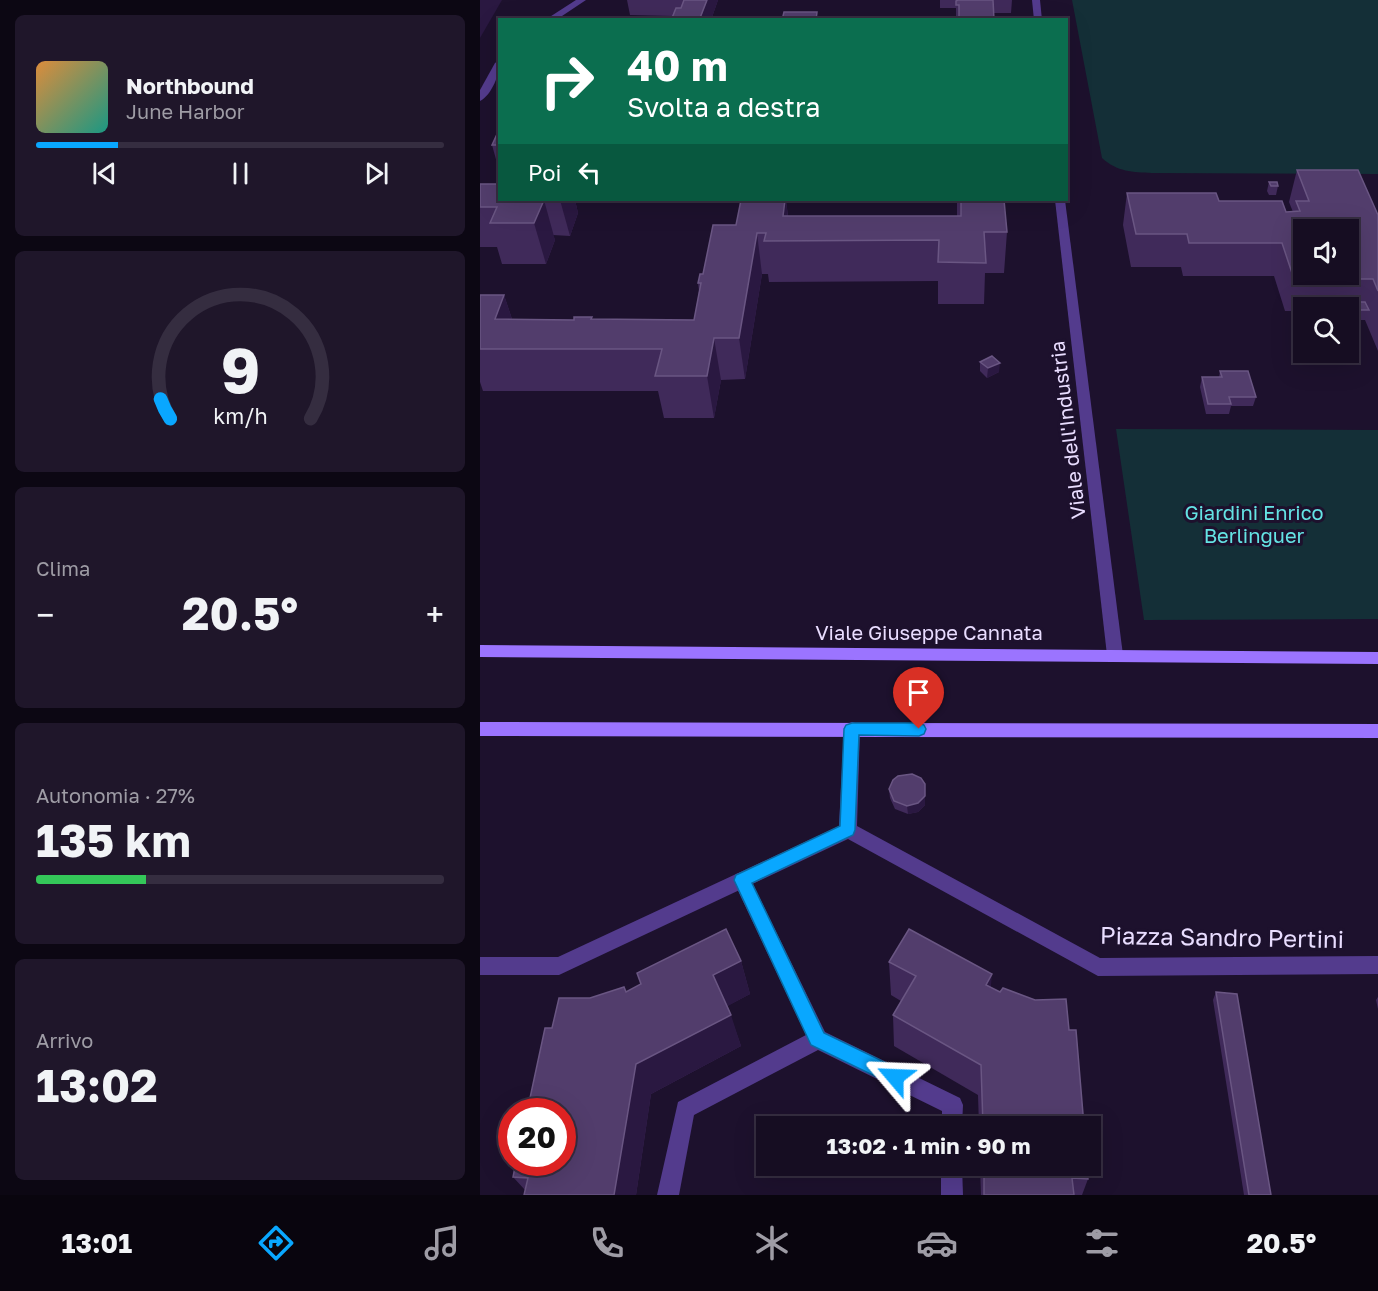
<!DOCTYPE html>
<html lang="it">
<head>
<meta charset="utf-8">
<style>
	body { margin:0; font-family:"Golos Text",sans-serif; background:#1f162a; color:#f1f3f6; height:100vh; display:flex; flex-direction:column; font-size:22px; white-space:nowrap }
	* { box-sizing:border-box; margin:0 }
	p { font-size:20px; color:#9e9ca5 }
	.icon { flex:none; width:33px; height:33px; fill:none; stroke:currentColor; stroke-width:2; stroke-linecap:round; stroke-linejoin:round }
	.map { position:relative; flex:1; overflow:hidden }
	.panel { display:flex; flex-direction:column; gap:15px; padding:15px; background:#0c0713; width:480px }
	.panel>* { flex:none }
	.top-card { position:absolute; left:18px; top:18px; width:570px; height:183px; border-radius:0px; box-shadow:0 6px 24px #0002,0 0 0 2px #352d40; background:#0b6e4f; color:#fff; overflow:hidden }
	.buttons { position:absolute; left:813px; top:219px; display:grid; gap:12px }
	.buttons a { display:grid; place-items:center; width:66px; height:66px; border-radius:0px; background:#160d22; box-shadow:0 6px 24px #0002,0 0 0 2px #352d40; font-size:30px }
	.speed { position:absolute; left:18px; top:1098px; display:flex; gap:12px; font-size:30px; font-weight:700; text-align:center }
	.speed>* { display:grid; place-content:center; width:78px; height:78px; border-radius:50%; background:#160d22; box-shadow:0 6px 24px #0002,0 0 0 2px #352d40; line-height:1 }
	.speed .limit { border:9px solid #d22; background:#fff; color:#111 }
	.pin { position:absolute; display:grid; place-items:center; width:51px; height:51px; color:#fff; margin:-62px -26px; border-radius:50% 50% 50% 0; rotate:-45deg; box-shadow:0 0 6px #0007 }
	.pin .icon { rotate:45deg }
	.me { position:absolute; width:66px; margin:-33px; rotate:296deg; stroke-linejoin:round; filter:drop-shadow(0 0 4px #0008) }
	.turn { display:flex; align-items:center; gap:21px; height:126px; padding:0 30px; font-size:27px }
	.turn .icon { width:78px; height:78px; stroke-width:2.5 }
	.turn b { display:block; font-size:42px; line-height:51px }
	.then { display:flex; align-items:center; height:57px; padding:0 30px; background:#0003; gap:12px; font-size:22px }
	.big { font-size:45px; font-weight:700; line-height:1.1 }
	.panel .tile { flex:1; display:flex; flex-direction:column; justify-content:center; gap:9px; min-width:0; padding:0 21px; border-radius:9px; background:#1f162a }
	.panel .dial { align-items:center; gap:0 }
	.dial svg { height:156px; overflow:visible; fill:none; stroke:#352d40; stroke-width:7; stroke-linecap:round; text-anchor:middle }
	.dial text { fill:#f1f3f6; stroke:none }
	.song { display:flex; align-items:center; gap:18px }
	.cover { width:72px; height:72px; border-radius:9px; background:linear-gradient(135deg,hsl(30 70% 55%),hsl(170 70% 35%)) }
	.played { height:6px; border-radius:3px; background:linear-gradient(90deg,#09a7ff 20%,#352d40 20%) }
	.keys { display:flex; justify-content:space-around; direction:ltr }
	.heat { display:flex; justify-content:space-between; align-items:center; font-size:33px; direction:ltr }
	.charge { height:9px; border-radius:4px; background:linear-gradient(90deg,#34c759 27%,#352d40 0) }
	.trip { position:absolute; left:276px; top:1116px; width:345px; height:60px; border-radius:0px; background:#160d22; box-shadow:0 6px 24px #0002,0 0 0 2px #352d40; font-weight:700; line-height:60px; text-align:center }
	.dock { display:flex; height:96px; justify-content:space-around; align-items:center; background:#09050e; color:#9e9ca5 }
	.dock .icon { width:42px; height:42px }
	.dock .on { color:#09a7ff }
	.dock b { font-size:27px; color:#f1f3f6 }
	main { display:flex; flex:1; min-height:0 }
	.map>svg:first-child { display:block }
	.green { fill:#142f37 }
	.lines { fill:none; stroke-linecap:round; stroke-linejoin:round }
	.lane { fill:#533b8d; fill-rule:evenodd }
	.street { fill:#533b8d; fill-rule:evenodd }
	.secondary { fill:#9b74ff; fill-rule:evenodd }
	.wall { fill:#402a5a }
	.shaded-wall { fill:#2a1841 }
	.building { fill:#523d6c; stroke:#6a5683; stroke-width:1.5; fill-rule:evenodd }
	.route { fill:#09a7ff; stroke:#066da6; stroke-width:1.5 }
	.labels { text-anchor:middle; stroke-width:6; stroke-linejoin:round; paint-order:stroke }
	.street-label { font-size:20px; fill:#e9ddff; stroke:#1d112d }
	.park-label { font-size:20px; fill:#64e3e4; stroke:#1d112d }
	.near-street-label { font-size:24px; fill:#e9ddff; stroke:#1d112d }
</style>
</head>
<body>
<main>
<section class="panel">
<div class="tile">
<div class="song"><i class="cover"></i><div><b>Northbound</b><p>June Harbor</p></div></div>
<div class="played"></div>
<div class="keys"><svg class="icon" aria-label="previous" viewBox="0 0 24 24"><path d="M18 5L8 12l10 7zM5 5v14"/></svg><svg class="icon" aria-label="pause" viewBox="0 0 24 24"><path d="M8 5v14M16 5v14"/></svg><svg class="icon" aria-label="next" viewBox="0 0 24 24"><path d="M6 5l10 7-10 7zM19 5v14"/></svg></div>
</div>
<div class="tile dial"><svg viewBox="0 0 100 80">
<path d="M14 69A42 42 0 1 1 86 69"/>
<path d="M14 69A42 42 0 0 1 9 59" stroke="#09a7ff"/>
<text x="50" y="56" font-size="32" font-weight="700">9</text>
<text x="50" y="72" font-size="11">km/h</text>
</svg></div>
<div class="tile"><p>Clima</p>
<div class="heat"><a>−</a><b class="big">20.5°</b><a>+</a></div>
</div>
<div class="tile"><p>Autonomia · 27%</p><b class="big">135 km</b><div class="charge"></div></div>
<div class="tile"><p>Arrivo</p><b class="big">13:02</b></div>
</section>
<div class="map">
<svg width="898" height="1195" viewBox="0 0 898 1195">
	<rect width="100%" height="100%" fill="#1d112d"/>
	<!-- green -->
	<g class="green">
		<path d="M 592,0 L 898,0 L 898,174 L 672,173 C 653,172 637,172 622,158 Z"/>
		<polygon points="636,429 898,430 898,619 664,620"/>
	</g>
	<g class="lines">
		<!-- lane -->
		<g class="lane">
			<polygon points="262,872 268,874 345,1032 480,1098 483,1105 482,1126 462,1126 462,1111 338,1050 214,1115 199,1195 177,1195 198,1102 326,1035 253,880 256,874"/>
			<polygon points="461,1166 482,1166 483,1195 461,1195"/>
		</g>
		<!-- street -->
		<g class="street">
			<polygon points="96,0 106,0 76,20 65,20"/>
			<polygon points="552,0 560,0 562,20 554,20"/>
			<path d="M 20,60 C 20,73 12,95 0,101 L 0,90 L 15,63 Z"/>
			<polygon points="575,200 585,200 643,655 641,659 635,661 629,659 627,655"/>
			<polygon points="372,722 378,724 380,729 377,826 620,958 898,956 898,974 618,976 368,839 79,975 0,975 0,957 78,957 359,826 364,729 366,724"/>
		</g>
		<!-- secondary -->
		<g class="secondary">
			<polygon points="0,645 898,652 898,664 0,657"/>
			<polygon points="0,722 898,724 898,738 0,736"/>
		</g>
	</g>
	<!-- wall -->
	<g class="wall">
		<polygon points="147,0 238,0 231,20 192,20 193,16 150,15"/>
		<polygon points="460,0 532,0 531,13 514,13 514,20 476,20 476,8 460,8"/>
		<polygon points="20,132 20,170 19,170 12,145"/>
		<polygon points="817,170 898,215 898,351 885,320 868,320 868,308 824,308 824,311 805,311 794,276 703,276 701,267 651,267 643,225 647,193 739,201 806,212 813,212 809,202"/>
		<polygon points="789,182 798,186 796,195 789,195 787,191"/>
		<polygon points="0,184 20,200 95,200 98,213 90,236 73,235 75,240 66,264 22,264 17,247 0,247"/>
		<polygon points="261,200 306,200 308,216 477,216 477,200 524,200 527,232 524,273 505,273 504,304 458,304 458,281 289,282 288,274 282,274 265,379 241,380 234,418 184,418 178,391 3,391 0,382 0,295 24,295 32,319 94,320 112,317 112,319 214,320 219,291 218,283 256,225"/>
		<polygon points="500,362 519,372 507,378 500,371"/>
		<polygon points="740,371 776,397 773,406 751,406 749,414 726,414 720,387 722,377 739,377"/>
		<polygon points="409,789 445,805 438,812 428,814 415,809 410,798"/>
		<polygon points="261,961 270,994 247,1006 261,1046 171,1094 156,1195 44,1195 45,1190 33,1177 72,1028 110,998 146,992"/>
		<polygon points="409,962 511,988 589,1030 604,1126 499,1126 498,1095 414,1046 413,1015 421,1001 411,995"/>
		<polygon points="736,992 791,1195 764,1195 733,1000"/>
		<polygon points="898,997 898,1009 896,1000"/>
		<polygon points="500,1166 607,1166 608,1179 602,1195 501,1195"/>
	</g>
	<!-- shaded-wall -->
	<g class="shaded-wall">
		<polygon points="0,0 22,0 0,38"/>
		<polygon points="227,0 238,0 231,20 220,20"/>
		<polygon points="64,200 75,240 66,264 54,223"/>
		<polygon points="80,200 95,200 98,213 90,236"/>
		<polygon points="305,200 306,200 310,237 303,216"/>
		<polygon points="277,233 282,274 265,379 259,338"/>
		<polygon points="24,295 38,337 15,319"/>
		<polygon points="234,338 241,380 234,418 227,376"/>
		<polygon points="520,363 519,372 507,378 508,368"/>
		<polygon points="445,784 445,805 438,812 428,814 427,806"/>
		<polygon points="261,961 270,994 244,1008 233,975"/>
		<polygon points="512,974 509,1007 506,985"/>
		<polygon points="251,1015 261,1046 171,1094 156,1195 134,1195 156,1064"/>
	</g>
	<!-- building -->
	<g class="building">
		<polygon points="204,0 227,0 220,18 192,18 196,8 201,8"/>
		<polygon points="478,0 513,0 514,20 479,20 479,5 476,5 476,1"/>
		<polygon points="304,12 337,12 336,20 302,20"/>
		<polygon points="18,132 20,132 20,145 12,145"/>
		<path d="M 817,170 L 878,170 L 898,215 L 898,291 L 893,279 L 814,279 L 802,243 L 709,243 L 707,234 L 656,234 L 647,193 L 736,193 L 739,201 L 802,201 L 806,212 L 820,211 L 816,201 L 829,201 ZM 824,230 L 868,230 L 868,274 L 824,274 Z"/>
		<polygon points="789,182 797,182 798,186 791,186"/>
		<polygon points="0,184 20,184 20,200 64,200 54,223 10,223 17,207 0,207"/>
		<polygon points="261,200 305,200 303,216 481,216 481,200 524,200 527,232 504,232 506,263 458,262 459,240 284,241 286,233 277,233 259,338 234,338 227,376 175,376 182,349 0,349 0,295 24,295 15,319 94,320 94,317 112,317 111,319 214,320 221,283 218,283 220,274 223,274 233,225 256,225"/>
		<polygon points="840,302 885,302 889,310 868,310 868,308 842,308"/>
		<polygon points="512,356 520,363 508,368 500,362"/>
		<polygon points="740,371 768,371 776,397 749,397 751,404 728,404 722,377 742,377"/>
		<polygon points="432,774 441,778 445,784 445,796 438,803 427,806 414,801 409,789 413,780 418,776"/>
		<polygon points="246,929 261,961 233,975 251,1015 156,1064 134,1195 44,1195 48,1178 33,1177 36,1162 82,1162 82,1112 47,1112 65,1028 72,1028 79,998 110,998 144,987 146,992 161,984 157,973"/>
		<polygon points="429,929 512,974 506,985 520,992 523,988 555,1000 586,999 589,1030 596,1030 604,1126 503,1126 501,1065 413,1015 436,976 409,962"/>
		<polygon points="736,992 757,994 791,1195 769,1195"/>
		<polygon points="504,1166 607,1166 608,1179 592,1178 594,1195 504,1195"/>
	</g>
	<!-- route -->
	<polygon class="route" points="372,723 439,723 444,725 446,729 444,734 439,736 379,735 375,830 373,835 272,883 344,1033 421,1070 424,1077 421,1083 415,1086 331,1045 254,880 256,875 360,826 364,729 366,725"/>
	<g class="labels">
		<!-- street labels -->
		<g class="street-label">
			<text transform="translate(588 430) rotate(-97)" y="7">Viale dell'Industria</text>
			<text x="449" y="640">Viale Giuseppe Cannata</text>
		</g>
		<!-- park labels -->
		<g class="park-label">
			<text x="774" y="520">Giardini Enrico<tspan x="774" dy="23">Berlinguer</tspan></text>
		</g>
		<!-- near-street labels -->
		<g class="near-street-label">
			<text transform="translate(742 938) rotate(1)" y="8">Piazza Sandro Pertini</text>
		</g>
	</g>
</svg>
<div class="buttons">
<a><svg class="icon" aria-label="sound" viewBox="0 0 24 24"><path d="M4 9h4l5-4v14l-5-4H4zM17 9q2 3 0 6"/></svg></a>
<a><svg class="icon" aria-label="search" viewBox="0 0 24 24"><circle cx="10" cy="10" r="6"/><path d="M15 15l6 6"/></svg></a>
</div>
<div class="speed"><div class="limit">20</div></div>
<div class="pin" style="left:439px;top:729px;background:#d93025"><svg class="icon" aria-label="arrive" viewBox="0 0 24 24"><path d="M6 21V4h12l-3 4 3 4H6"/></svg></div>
<svg class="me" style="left:415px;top:1077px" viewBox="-20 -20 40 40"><path d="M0-17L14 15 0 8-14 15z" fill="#09a7ff" stroke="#fff" stroke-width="4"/></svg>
<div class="trip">13:02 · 1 min · 90 m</div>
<div class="top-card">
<div class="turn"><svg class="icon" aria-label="right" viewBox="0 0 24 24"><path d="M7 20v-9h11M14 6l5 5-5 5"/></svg><div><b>40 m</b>Svolta a destra</div></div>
<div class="then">Poi<svg class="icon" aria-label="left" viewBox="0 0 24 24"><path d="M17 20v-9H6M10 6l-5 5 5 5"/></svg></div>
</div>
</div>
</main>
<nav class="dock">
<b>13:01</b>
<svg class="icon on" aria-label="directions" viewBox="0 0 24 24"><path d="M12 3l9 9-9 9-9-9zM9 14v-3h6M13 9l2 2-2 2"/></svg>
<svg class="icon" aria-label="music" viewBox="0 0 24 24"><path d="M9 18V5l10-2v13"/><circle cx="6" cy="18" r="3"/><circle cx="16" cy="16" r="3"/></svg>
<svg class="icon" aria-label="phone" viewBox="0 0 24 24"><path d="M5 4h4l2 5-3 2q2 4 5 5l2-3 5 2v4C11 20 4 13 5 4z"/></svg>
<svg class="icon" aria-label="climate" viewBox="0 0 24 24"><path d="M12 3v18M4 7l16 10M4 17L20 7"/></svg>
<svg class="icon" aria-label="car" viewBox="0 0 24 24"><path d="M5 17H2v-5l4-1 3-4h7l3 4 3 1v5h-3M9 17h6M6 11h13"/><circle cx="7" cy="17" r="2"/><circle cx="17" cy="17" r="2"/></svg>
<svg class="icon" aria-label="filters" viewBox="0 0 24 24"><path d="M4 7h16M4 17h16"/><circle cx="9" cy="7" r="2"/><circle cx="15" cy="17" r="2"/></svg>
<b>20.5°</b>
</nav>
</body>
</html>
